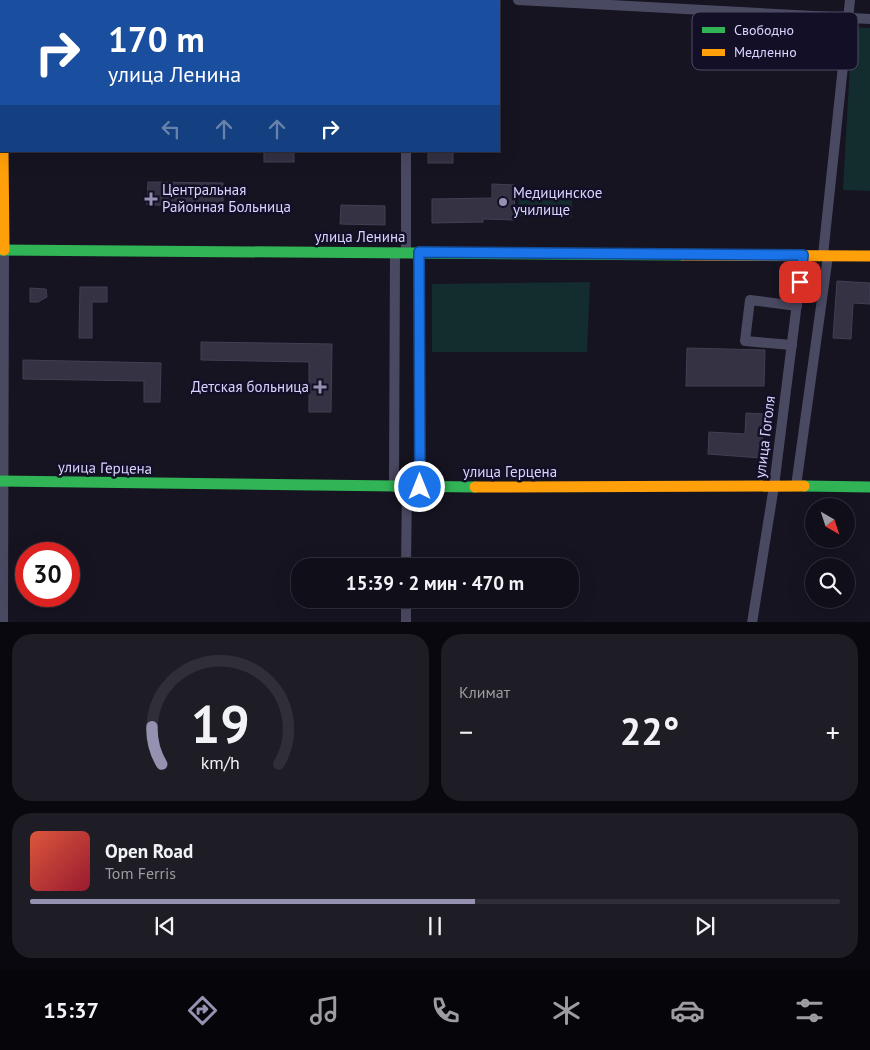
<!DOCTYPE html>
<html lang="ru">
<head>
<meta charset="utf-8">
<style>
	body { margin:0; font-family:"PT Sans",sans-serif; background:#1e1d26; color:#f1f3f6; height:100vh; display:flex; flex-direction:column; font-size:19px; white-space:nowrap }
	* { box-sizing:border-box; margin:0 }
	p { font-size:16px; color:#9c9ca2 }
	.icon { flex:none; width:28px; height:28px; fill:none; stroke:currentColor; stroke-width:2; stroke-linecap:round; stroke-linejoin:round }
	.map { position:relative; height:622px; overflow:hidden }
	.side { display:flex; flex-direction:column; gap:12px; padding:12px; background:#09080e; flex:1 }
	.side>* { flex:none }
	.guide { position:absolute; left:0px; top:0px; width:500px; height:152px; box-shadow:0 5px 20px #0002,0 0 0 1px #302f38; background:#1a4fa0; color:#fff; overflow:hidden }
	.needle { width:32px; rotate:141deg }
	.tools { position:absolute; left:805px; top:498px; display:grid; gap:10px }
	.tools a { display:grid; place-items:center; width:50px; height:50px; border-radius:50%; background:#100f19; box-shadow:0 5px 20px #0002,0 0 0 1px #302f38; font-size:25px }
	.speed { position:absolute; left:15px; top:542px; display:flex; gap:10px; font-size:25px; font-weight:700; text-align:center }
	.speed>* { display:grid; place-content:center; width:65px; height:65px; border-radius:50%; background:#100f19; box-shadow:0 5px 20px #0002,0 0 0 1px #302f38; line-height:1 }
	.speed .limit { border:8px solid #d22; background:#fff; color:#111 }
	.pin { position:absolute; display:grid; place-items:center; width:42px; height:42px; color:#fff; margin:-21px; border-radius:10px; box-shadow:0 2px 8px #0006 }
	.me { position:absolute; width:55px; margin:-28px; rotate:0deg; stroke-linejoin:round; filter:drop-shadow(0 0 4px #0008) }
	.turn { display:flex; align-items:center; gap:18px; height:105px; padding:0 25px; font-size:22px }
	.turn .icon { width:65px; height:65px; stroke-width:2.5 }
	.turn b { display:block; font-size:35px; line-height:42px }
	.lanes { display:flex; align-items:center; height:48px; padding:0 25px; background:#0003; justify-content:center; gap:25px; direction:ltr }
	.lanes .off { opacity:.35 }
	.big { font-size:38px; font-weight:700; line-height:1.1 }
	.side .tile { flex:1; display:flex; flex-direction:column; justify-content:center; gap:8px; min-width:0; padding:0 18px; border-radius:20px; background:#1e1d26 }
	.side .dial { align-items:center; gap:0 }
	.dial svg { height:130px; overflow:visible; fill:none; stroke:#302f38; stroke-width:7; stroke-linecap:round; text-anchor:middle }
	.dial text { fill:#f1f3f6; stroke:none }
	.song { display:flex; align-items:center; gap:15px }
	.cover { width:60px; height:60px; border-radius:8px; background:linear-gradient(135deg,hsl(10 70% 55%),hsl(350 70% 35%)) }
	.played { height:5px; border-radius:2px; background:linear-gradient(90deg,#9591b1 55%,#302f38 55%) }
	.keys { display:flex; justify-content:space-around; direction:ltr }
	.heat { display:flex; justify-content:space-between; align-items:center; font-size:28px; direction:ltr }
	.side .tiles { flex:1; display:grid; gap:12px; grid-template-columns:1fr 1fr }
	.tile:last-child { grid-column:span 2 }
	.trip { position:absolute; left:291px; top:558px; width:288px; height:50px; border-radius:20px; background:#100f19; box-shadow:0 5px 20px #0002,0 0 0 1px #302f38; font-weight:700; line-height:50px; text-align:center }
	.tabs { display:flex; height:80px; justify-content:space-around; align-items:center; background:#06060a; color:#9c9ca2 }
	.tabs .icon { width:35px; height:35px }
	.tabs .selected { color:#9591b1 }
	.tabs b { font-size:22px; color:#f1f3f6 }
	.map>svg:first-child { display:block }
	.green { fill:#132c2d }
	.building { fill:#343243; stroke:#433f54 }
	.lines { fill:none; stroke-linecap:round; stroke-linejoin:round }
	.street { stroke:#4a4962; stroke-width:10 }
	.fast { stroke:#30b455; stroke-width:11 }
	.slow { stroke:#ff9f0a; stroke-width:11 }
	.route-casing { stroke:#114b97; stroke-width:12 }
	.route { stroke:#1a73e8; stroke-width:9 }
	.poi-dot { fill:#9591b1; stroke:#130f26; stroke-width:2 }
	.labels { text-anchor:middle; stroke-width:5; stroke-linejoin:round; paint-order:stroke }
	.poi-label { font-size:15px; fill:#d9d4ff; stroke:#130f26; text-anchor:start }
	.street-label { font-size:15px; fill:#d9d4ff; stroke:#130f26 }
	.key { fill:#130f26; stroke:#4e4a67; stroke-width:1 }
	.key-label { font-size:14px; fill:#d9d4ff }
</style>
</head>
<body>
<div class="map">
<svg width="870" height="623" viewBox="0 0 870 623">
	<rect width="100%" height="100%" fill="#161421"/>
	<!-- green -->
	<g class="green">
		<polygon points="852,27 870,28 870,191 843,190"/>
		<polygon points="519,189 572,190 572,217 518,216"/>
		<polygon points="590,282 587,352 432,352 432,284"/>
	</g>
	<!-- building -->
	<g class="building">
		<rect x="264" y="151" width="30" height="11"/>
		<rect x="428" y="151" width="25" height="12"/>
		<polygon points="148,182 223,183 223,206 147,205"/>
		<polygon points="492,184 515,185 514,220 483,219 483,222 432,223 432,199 492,198"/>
		<polygon points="341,205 385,206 385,225 340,224"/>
		<polygon points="837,281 870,283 870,304 853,303 851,339 833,338"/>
		<polygon points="80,287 107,287 107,302 92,302 92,338 79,338"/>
		<polygon points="30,288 46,289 47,297 38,302 30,302"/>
		<polygon points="201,342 332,344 331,412 309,412 309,362 201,360"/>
		<polygon points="687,348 765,350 764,386 686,386"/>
		<polygon points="23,360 161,363 160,402 144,402 144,381 23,379"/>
		<polygon points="746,413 764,414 761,458 708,454 709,432 745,434"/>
	</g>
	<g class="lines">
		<!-- street -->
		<g class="street">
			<polyline points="405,0 405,1"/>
			<polyline points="518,0 870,19"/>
			<polyline points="0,23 1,23"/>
			<polyline points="406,151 406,252"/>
			<polyline points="419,252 420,487"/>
			<polyline points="823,255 850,0"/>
			<polyline points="792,345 745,341 750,300 797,306"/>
			<polyline points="796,486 828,256"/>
			<polyline points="394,487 395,252"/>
			<polyline points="406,566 407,487"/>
			<polyline points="3,623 4,250"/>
			<polyline points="406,623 406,599"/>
			<polyline points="752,623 774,486 803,255"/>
		</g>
		<!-- fast -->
		<g class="fast">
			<polyline points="7,0 7,1"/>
			<polyline points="0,250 682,255"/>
			<polyline points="0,481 475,487"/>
			<polyline points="804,486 870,487"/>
		</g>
		<!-- slow -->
		<g class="slow">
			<polyline points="3,151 4,250"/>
			<polyline points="682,255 870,256"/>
			<polyline points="475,487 804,486"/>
		</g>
	</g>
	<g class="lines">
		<!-- route casing -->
		<g class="route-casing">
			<polyline id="route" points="420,487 419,252 803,255 800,282"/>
		</g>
		<!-- route -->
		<use href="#route" class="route"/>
	</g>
	<!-- markers -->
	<g class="poi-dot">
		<path d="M148.5 191.5h5v5h5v5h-5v5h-5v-5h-5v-5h5z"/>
		<circle cx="503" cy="202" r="5"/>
		<path d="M317.5 379.5h5v5h5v5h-5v5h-5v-5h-5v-5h5z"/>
	</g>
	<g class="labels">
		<!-- poi labels -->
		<g class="poi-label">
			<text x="162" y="195">Центральная<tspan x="162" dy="17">Районная Больница</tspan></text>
			<text x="513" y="198">Медицинское<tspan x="513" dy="17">училище</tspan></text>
			<text x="309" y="392" text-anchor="end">Детская больница</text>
		</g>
		<!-- street labels -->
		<g class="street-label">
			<text x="360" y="242">улица Ленина</text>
			<text transform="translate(765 437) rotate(-83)" y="5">улица Гоголя</text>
			<text transform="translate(105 468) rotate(1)" y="5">улица Герцена</text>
			<text x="510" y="477">улица Герцена</text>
		</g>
	</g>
	<!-- legend -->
	<rect x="692" y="12" width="166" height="58" rx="8" class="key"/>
	<rect x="702" y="27" width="23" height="6" fill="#30b455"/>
	<rect x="702" y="49" width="23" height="7" fill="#ff9f0a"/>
	<g class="key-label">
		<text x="734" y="35">Свободно</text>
		<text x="734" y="57">Медленно</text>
	</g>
</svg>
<div class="tools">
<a><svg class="needle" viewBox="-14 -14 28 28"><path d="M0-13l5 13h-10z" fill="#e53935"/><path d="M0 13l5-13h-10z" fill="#9c9ca2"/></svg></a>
<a><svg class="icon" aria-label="search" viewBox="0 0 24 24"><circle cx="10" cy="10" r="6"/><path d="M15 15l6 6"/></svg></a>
</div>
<div class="speed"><div class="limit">30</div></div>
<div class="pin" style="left:800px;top:282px;background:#d93025"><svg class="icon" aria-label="arrive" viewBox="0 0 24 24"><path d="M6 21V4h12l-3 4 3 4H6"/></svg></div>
<svg class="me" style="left:420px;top:487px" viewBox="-20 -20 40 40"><circle r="17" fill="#1a73e8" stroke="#fff" stroke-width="3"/><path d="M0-11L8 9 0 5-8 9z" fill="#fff"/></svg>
<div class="trip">15:39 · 2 мин · 470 m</div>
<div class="guide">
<div class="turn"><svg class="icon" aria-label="right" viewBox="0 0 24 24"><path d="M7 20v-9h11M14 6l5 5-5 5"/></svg><div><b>170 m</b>улица Ленина</div></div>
<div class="lanes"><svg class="icon off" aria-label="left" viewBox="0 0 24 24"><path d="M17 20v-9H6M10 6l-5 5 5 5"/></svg><svg class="icon off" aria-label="ahead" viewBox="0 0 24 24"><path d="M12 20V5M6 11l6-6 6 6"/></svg><svg class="icon off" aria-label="ahead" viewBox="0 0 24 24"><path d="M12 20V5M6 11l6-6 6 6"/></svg><svg class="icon" aria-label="right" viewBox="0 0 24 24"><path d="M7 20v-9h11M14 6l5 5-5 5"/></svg></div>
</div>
</div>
<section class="side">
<div class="tiles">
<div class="tile dial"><svg viewBox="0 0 100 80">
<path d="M14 69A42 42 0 1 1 86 69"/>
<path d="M14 69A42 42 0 0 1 8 46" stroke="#9591b1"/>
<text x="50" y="56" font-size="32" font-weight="700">19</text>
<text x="50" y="72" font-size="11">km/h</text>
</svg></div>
<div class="tile"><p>Климат</p>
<div class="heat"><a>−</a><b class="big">22°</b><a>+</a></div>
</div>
<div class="tile">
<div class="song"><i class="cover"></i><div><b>Open Road</b><p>Tom Ferris</p></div></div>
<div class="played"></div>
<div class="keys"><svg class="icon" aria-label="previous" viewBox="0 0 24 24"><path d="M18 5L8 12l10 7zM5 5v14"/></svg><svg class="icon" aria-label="pause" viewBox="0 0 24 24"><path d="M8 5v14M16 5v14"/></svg><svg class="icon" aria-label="next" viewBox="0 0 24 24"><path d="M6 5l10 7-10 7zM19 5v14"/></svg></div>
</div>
</div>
</section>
<nav class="tabs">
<b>15:37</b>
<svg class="icon selected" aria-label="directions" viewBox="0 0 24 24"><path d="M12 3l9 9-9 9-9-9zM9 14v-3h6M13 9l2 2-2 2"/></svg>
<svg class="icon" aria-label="music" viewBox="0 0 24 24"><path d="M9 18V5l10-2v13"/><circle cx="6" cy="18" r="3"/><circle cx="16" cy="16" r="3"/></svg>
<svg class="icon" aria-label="phone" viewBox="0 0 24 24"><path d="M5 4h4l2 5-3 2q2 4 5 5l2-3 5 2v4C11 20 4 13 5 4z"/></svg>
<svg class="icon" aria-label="climate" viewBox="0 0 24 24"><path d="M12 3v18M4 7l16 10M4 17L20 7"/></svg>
<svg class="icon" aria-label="car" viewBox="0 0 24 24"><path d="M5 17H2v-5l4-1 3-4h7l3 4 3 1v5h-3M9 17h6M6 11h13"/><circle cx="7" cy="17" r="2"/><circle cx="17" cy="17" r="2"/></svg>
<svg class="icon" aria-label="filters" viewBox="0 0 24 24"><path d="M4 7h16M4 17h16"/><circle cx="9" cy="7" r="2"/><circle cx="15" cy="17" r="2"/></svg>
</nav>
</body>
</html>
